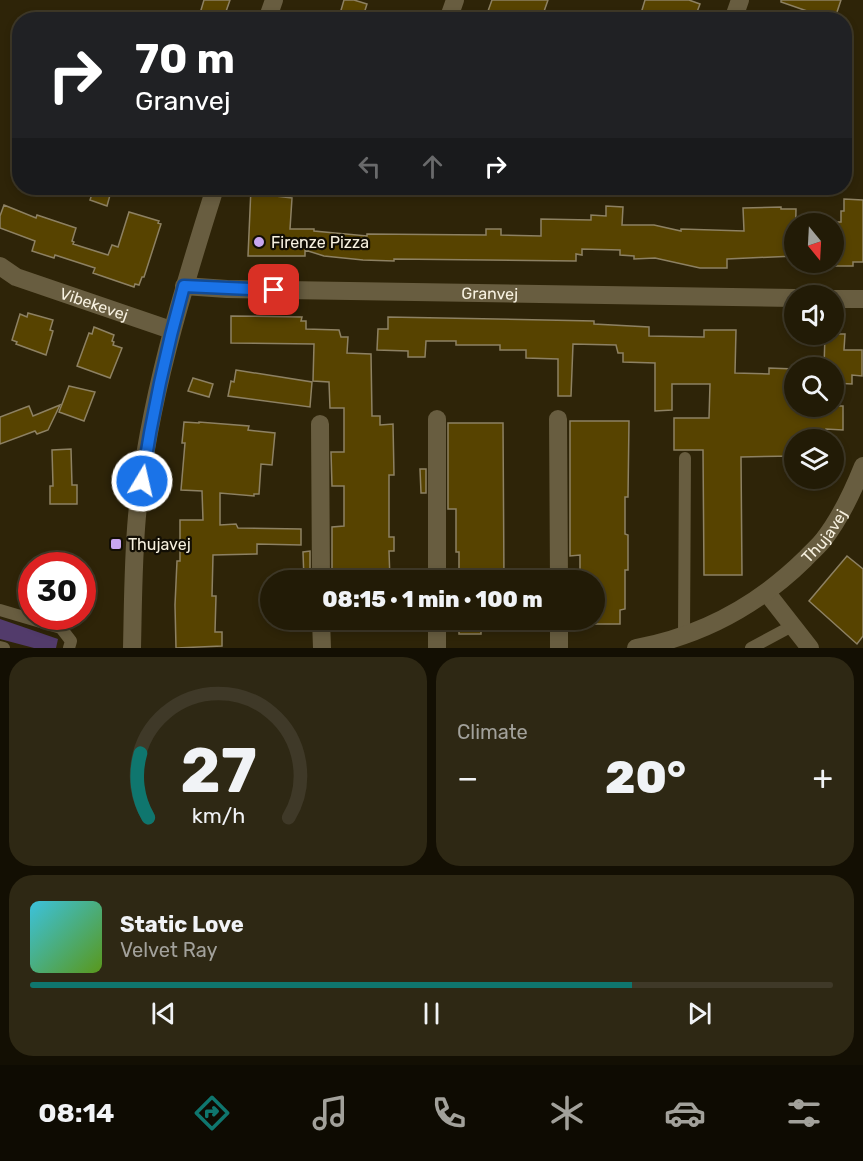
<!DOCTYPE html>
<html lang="en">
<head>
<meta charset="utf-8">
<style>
	body { margin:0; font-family:Rubik,sans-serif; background:#2e2814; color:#f1f3f6; height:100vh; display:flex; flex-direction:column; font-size:22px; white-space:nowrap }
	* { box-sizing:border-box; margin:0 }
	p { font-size:20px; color:#a2a19b }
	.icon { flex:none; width:33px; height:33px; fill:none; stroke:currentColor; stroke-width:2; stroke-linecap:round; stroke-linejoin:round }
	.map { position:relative; height:648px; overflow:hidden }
	.panel { display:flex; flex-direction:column; gap:9px; padding:9px; background:#130f03; flex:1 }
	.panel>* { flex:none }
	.guide { position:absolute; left:12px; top:12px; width:840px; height:183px; border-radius:24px; box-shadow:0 3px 9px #0003,0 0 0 2px #3f3928; background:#202124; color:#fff; overflow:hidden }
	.needle { width:39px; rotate:162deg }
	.buttons { position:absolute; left:784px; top:213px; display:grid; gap:12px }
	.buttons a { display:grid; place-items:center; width:60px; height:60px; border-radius:50%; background:#221b06; box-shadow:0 3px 9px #0003,0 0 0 2px #3f3928; font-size:30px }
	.speed { position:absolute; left:18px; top:552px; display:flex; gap:12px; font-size:30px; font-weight:700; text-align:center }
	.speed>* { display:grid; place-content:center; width:78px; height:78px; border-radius:50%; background:#221b06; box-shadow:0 3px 9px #0003,0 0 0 2px #3f3928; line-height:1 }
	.speed .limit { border:9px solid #d22; background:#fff; color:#111 }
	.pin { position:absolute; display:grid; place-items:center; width:51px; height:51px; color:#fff; margin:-26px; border-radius:12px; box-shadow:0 3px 9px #0006 }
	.me { position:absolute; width:66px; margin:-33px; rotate:9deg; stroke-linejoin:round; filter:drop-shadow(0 0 4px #0008) }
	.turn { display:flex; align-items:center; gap:21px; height:126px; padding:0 24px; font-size:27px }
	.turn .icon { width:78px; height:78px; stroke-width:2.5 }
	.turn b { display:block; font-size:42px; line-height:51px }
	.lanes { display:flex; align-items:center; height:57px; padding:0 24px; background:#0003; justify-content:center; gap:30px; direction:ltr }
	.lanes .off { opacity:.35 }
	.big { font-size:45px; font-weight:800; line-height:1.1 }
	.panel .card { flex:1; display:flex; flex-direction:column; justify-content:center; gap:9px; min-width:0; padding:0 21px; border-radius:24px; background:#2e2814 }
	.panel .dial { align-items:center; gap:0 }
	.dial svg { height:156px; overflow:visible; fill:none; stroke:#3f3928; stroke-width:7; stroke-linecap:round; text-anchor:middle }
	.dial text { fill:#f1f3f6; stroke:none }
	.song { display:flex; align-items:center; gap:18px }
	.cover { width:72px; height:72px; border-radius:9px; background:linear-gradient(135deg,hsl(190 70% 55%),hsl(90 70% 35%)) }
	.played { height:6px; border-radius:3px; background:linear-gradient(90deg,#0f766e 75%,#3f3928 75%) }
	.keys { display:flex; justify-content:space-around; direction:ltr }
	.heat { display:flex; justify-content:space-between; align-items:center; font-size:33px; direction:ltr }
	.panel .tiles { flex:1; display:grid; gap:9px; grid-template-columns:1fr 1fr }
	.card:last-child { grid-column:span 2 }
	.trip { position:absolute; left:260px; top:570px; width:345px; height:60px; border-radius:30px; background:#221b06; box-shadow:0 3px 9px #0003,0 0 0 2px #3f3928; font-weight:800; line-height:60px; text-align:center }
	.tabs { display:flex; height:96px; justify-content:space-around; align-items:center; background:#0e0b02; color:#a2a19b }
	.tabs .icon { width:42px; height:42px }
	.tabs .selected { color:#0f766e }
	.tabs b { font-size:27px; color:#f1f3f6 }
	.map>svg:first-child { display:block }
	.green { fill:#523b6b }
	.building { fill:#574300; stroke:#8d8163; stroke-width:1.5 }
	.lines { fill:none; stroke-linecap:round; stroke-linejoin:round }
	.lane { stroke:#685d40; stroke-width:12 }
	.street { stroke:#685d40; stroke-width:18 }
	.route-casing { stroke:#114b97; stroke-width:15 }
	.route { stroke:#1a73e8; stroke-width:10 }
	.poi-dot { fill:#c8a6ef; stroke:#120e04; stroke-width:2 }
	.labels { text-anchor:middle; stroke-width:4.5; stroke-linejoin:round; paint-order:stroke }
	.poi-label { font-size:16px; fill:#f7f1e0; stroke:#120e04; text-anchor:start }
	.street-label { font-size:16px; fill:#f7f1e0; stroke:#120e04 }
</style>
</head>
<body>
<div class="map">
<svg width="863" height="648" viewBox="0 0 863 648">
	<rect width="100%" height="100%" fill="#2e2408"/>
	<!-- green -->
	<polygon class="green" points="0,619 58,639 56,648 34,648 0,639"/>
	<!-- building -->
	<g class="building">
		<polygon points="204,0 230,0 223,20 198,20"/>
		<polygon points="344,0 354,0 367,4 362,20 348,20 339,17"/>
		<polygon points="492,0 548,0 541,20 510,20 488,11"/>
		<polygon points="645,0 689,0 700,4 694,20 639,20"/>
		<polygon points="781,0 841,0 835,18 828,16 827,20 807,20 810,12 781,2"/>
		<polygon points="94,188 112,188 107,206 90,200"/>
		<polygon points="251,188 276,188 276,196 292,198 290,229 314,229 314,231 367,236 367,234 486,235 486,229 501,229 501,235 541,236 541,219 591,220 591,215 606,216 606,206 623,207 622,225 654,225 681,231 681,229 744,231 743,208 781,207 781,209 796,209 795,256 727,259 727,268 700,268 655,258 634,259 634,256 620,255 620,250 582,249 582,255 576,254 576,261 394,259 394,261 363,260 324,256 305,250 305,256 248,256"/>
		<polygon points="844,199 863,200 863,262 853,262 853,266 834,266 834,222 841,222 841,211 844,211"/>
		<polygon points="4,205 36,218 37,215 76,228 72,241 74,242 73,244 108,255 112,245 118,247 129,212 159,221 158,223 161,224 144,277 142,277 139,285 135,284 134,287 93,273 95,268 55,255 54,258 32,251 35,241 0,228 0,216"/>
		<polygon points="28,313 53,320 50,330 53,331 46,355 16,344 17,342 12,340 20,314 27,317"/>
		<polygon points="231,316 302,317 301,321 306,321 306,329 339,330 341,337 348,337 347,353 371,354 372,416 380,416 380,425 393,424 394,475 389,475 389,537 394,537 394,551 389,551 390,580 332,580 332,527 344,526 344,486 332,486 331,452 344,452 344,408 330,408 329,382 313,381 314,344 231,343"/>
		<polygon points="388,317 594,321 594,324 649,327 649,336 704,337 704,330 736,330 735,373 769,374 769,368 795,369 795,406 843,406 843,430 826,429 826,440 795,440 795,456 741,457 742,575 704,575 703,450 674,450 674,418 709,418 710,384 672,384 672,410 655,411 655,363 623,362 623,353 618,353 616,345 573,344 571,396 558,396 558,359 526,358 526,350 500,350 500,345 456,345 456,341 426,341 425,357 408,357 408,351 377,350 378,329 388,329"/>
		<polygon points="94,327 114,335 112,341 114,342 113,345 122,348 110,378 77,366 89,333 92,334"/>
		<polygon points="825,334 845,334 844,350 862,350 862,376 852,375 852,384 834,383 834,368 824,368"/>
		<polygon points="236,370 312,382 310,407 228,396 231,381 234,382"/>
		<polygon points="193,378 213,384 209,397 188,391"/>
		<polygon points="69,386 95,392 84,421 59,412"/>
		<polygon points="60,405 48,430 37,434 35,431 0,444 0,417 29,406 33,416"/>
		<polygon points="570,421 629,421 628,497 625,497 625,534 628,535 628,570 625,570 625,609 620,610 620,624 594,624 594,580 580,580 580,555 570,556"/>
		<polygon points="184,422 199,423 199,422 249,426 248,430 275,433 272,465 261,464 259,494 254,494 254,496 220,493 220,525 236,524 238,528 301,529 301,545 257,544 257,554 213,555 212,596 216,596 215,632 222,632 222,646 176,648 175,605 177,561 180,561 180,520 203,520 202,491 181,490 185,443 182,443"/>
		<polygon points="448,423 503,423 504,580 459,580 459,552 456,552 456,509 448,509"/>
		<polygon points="71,449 72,485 77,485 77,504 50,504 50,486 53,486 52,450"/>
		<polygon points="420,469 426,469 426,493 421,493"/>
		<polygon points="310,551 310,580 304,580 303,552"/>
		<polygon points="847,556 863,569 863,636 857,644 809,601"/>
		<rect x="459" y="620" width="22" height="14"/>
	</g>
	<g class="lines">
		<!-- lane -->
		<g class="lane">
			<polyline points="0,610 61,628 71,641 69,648"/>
			<polyline points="684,636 685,458"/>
			<polyline points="0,647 4,648"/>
			<polyline points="751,648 792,626"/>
		</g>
		<!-- street -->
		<g class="street">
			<polyline points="267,20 274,0"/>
			<polyline points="448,20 455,0"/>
			<polyline points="733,20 740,0"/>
			<path id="s1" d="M 0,266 L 16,277 L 171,330"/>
			<path id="s2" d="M 184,286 L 227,289 L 795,298"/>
			<polyline points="834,299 863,299"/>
			<polyline points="437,419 437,580"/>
			<polyline points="558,419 559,580"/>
			<polyline points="320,424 321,580"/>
			<polyline points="767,593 810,648"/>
			<polyline points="321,620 322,648"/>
			<polyline points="437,620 437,648"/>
			<polyline points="559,620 559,648"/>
			<path d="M 132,648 C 133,604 133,560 137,516 C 148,403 181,295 215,188"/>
			<path id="s3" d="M 636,648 C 701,636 758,605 805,559 C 811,552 819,546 824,539 C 841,517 853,491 863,466"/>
		</g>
	</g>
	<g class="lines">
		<!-- route casing -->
		<g class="route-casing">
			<path id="route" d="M 142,481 C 152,415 166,350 184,286 L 274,290"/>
		</g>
		<!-- route -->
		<use href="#route" class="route"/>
	</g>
	<!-- markers -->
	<g class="poi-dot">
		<circle cx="259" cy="242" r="6"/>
		<rect x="110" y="538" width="12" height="12" rx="3"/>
	</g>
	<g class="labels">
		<!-- poi labels -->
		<g class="poi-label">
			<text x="271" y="248">Firenze Pizza</text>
			<text x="128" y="550">Thujavej</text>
		</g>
		<!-- street labels -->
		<g class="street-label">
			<text dy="6" stroke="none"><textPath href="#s2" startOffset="306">Granvej</textPath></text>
			<text dy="6" stroke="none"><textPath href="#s1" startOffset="102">Vibekevej</textPath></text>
			<text dy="6" stroke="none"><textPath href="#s3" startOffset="224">Thujavej</textPath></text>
		</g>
	</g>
</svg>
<div class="buttons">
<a><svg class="needle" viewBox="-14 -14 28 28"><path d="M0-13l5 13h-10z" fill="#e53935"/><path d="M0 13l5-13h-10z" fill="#a2a19b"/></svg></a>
<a><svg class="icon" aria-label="sound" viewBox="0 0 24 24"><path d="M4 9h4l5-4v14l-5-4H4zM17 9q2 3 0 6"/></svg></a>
<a><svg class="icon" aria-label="search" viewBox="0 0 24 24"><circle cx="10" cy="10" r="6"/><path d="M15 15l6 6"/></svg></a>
<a><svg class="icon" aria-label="layers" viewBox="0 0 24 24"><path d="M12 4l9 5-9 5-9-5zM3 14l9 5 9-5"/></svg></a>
</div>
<div class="speed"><div class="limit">30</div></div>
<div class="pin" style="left:274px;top:290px;background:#d93025"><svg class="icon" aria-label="arrive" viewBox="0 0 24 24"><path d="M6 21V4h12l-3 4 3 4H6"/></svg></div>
<svg class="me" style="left:142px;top:481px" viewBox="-20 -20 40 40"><circle r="17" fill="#1a73e8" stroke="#fff" stroke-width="3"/><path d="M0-11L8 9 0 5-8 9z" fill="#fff"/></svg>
<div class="trip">08:15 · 1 min · 100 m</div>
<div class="guide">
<div class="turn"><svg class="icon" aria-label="right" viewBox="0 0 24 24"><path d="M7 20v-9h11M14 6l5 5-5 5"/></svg><div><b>70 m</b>Granvej</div></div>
<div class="lanes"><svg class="icon off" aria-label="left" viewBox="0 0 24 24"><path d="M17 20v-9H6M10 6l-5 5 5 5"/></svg><svg class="icon off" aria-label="ahead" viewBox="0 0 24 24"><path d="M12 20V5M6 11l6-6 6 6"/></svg><svg class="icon" aria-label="right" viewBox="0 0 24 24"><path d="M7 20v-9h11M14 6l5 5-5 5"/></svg></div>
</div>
</div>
<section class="panel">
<div class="tiles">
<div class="card dial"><svg viewBox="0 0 100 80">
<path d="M14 69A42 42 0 1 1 86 69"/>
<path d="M14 69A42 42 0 0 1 10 36" stroke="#0f766e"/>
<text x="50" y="56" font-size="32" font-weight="700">27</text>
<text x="50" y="72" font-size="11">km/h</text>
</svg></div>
<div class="card"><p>Climate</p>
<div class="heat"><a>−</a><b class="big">20°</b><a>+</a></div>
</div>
<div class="card">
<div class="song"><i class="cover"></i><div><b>Static Love</b><p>Velvet Ray</p></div></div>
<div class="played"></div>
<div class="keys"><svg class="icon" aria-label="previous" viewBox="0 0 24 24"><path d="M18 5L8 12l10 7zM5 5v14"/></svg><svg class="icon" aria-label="pause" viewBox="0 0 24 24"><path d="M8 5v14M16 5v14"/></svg><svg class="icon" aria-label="next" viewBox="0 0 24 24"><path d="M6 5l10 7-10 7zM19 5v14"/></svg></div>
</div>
</div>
</section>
<nav class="tabs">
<b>08:14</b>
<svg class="icon selected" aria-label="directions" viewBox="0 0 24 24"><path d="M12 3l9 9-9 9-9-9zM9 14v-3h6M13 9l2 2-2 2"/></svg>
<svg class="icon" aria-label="music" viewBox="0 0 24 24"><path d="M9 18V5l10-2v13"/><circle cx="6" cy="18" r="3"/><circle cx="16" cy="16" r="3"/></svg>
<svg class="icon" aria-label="phone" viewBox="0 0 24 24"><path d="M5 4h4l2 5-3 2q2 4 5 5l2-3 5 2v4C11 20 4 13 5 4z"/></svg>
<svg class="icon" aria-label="climate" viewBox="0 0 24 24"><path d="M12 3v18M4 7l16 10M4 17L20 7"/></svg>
<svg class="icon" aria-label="car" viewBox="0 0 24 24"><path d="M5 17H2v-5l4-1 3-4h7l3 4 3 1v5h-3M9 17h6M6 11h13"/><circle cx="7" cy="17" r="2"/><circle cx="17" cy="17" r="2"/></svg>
<svg class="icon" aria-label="filters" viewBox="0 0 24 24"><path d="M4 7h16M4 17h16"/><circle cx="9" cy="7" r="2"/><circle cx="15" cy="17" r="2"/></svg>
</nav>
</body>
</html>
